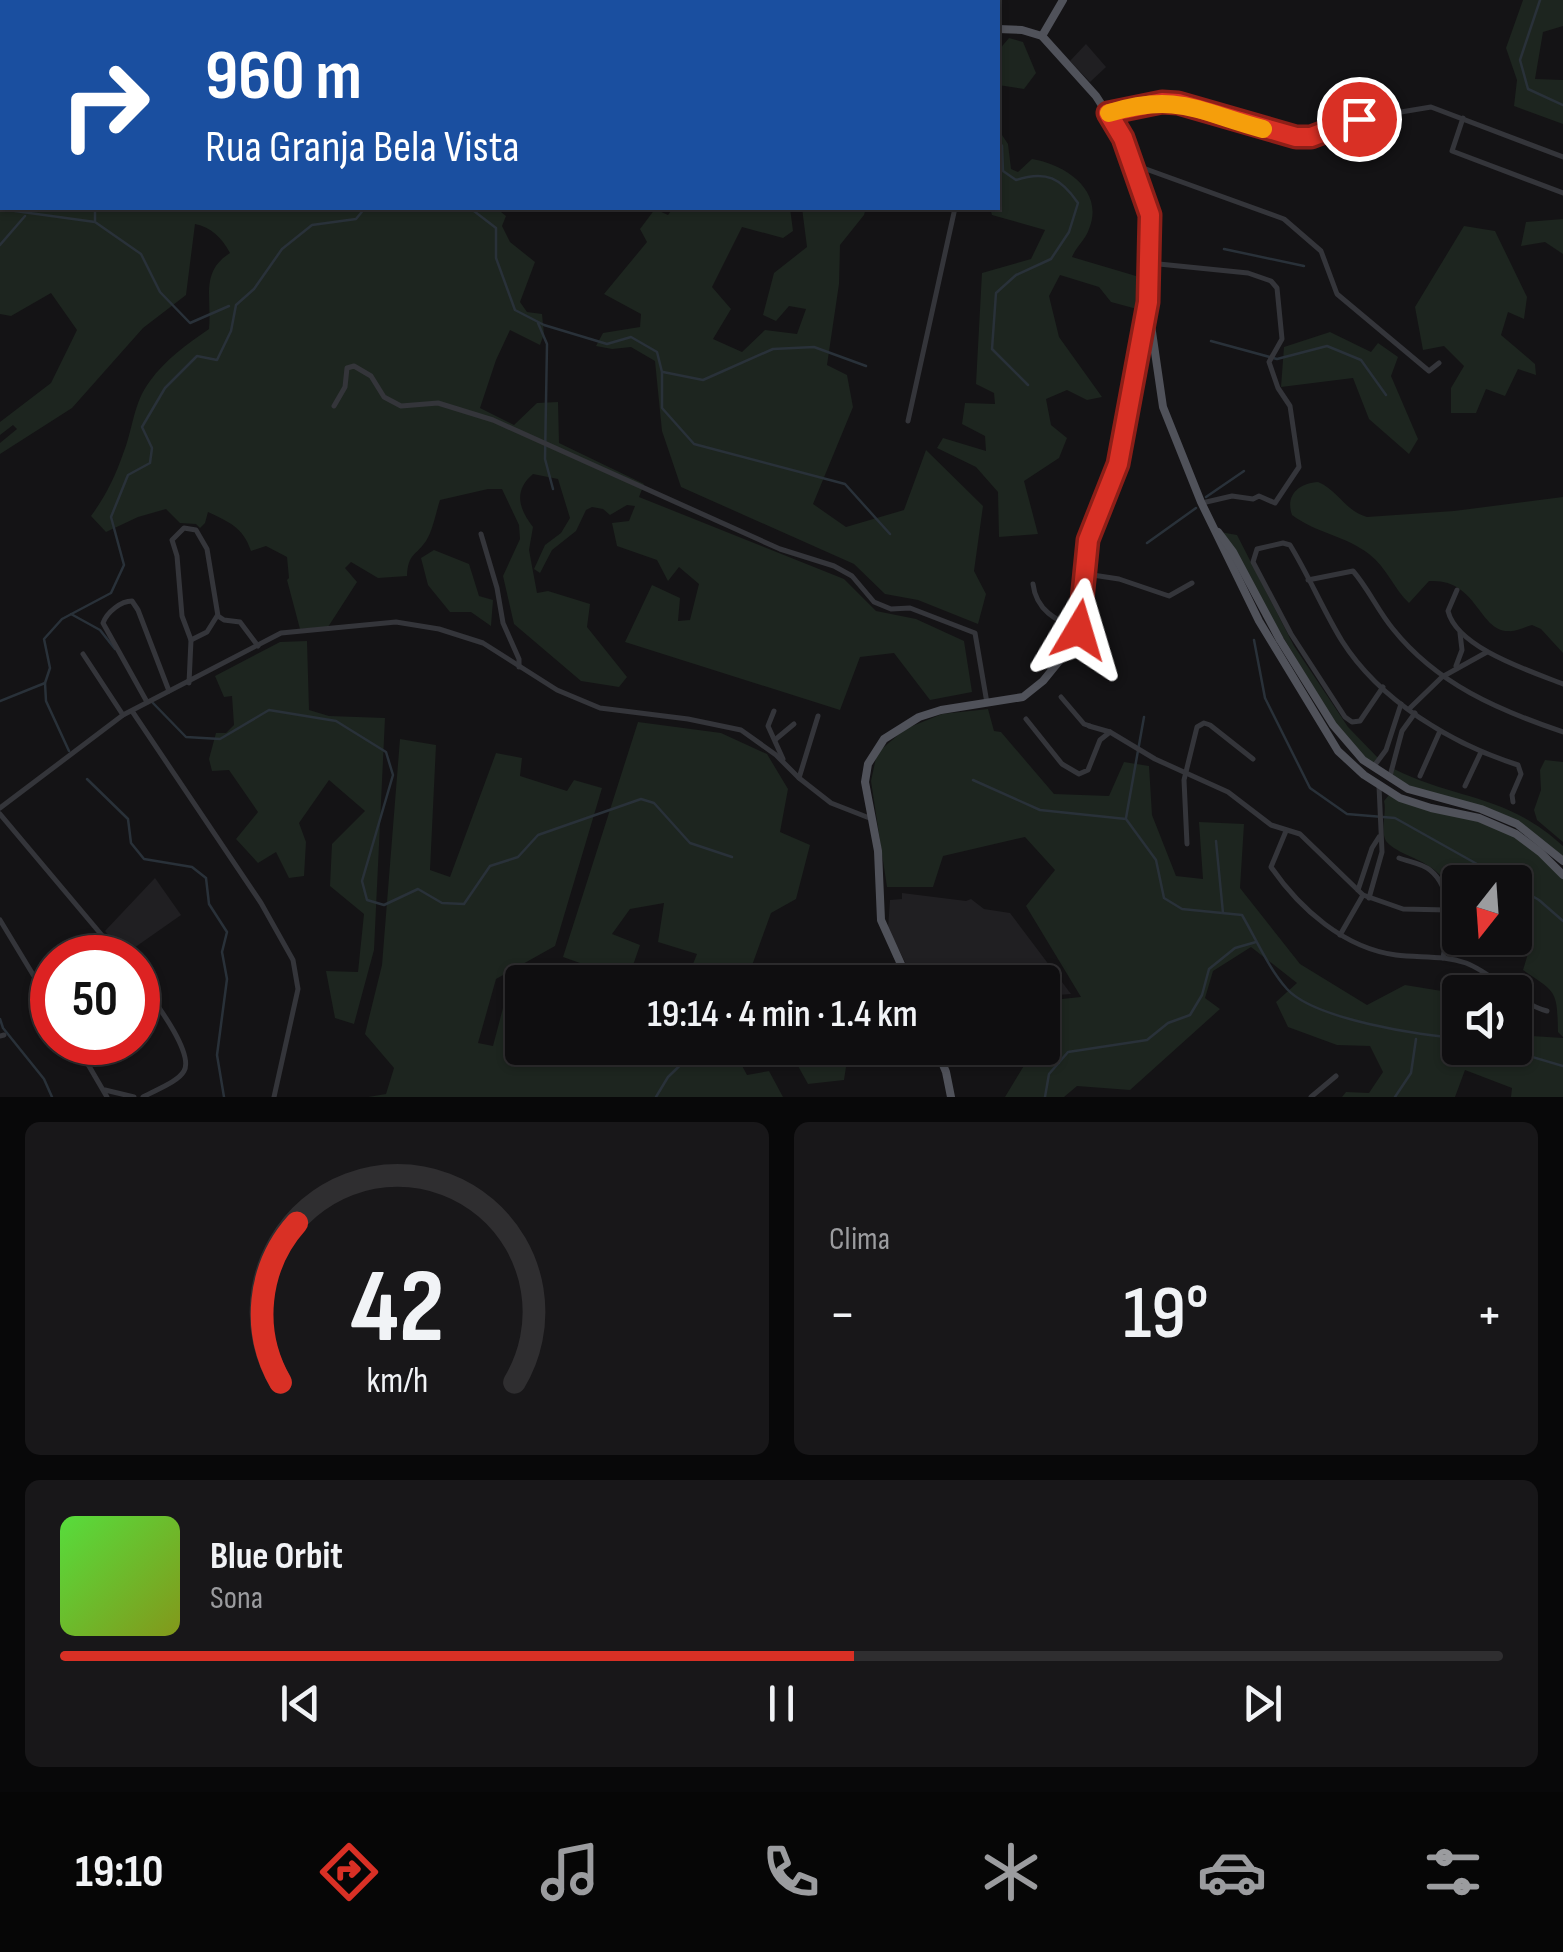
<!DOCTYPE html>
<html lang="pt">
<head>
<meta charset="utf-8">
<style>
	body { margin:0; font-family:"Sofia Sans Condensed",sans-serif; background:#181719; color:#f1f3f6; height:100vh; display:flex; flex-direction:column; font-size:38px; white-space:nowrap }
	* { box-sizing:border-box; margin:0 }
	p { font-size:32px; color:#9b9c9f }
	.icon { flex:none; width:55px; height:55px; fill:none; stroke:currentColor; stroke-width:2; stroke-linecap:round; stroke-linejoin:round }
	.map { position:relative; height:1097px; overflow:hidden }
	.panel { display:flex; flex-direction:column; gap:25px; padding:25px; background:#080809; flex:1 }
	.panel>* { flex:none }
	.top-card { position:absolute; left:0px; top:0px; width:1000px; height:210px; box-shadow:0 2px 8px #0004,0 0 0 2px #2f2e30; background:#1a4fa0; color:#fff; overflow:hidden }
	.needle { width:65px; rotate:197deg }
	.fabs { position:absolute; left:1442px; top:865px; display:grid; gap:20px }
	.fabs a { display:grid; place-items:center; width:90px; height:90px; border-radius:10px; background:#0f0e10; box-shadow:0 2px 8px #0004,0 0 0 2px #2f2e30; font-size:50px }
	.speed { position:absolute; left:30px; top:935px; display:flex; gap:20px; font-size:50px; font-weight:700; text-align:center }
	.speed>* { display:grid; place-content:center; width:130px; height:130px; border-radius:50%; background:#0f0e10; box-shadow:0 2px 8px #0004,0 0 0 2px #2f2e30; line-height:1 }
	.speed .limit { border:15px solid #d22; background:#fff; color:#111 }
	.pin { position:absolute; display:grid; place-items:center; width:85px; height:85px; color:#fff; margin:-42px; border:5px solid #fff; border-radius:50%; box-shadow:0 2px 10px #0007 }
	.me { position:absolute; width:110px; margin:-55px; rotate:7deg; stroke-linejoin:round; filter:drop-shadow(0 0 8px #0008) }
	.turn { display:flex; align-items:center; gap:35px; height:210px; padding:0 40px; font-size:45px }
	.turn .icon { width:130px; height:130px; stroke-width:2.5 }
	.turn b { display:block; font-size:70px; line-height:85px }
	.big { font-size:75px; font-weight:600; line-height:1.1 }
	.panel .card { flex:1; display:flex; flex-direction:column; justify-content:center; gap:15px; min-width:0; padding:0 35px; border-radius:15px; background:#181719 }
	.panel .dial { align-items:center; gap:0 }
	.dial svg { height:260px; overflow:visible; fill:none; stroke:#2f2e30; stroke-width:7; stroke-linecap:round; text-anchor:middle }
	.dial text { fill:#f1f3f6; stroke:none }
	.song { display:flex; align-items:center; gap:30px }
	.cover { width:120px; height:120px; border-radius:15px; background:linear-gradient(135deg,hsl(110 70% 55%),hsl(70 70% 35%)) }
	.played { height:10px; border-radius:5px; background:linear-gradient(90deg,#d93025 55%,#2f2e30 55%) }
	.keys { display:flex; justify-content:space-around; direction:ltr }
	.heat { display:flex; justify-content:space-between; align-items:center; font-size:55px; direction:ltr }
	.panel .tiles { flex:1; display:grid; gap:25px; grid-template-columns:1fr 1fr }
	.card:last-child { grid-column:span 2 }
	.trip { position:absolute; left:505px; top:965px; width:555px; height:100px; border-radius:10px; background:#0f0e10; box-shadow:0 2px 8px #0004,0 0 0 2px #2f2e30; font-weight:600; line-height:100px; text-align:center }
	.dock { display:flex; height:160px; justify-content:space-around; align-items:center; background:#060606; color:#9b9c9f }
	.dock .icon { width:70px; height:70px }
	.dock .current { color:#d93025 }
	.dock b { font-size:45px; color:#f1f3f6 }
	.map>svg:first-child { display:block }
	.built { fill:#201f22 }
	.green { fill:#1d251f }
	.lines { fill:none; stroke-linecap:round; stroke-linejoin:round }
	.stream { stroke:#293139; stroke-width:2.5 }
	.minor { stroke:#34353a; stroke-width:5 }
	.major { stroke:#50525a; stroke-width:8 }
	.route-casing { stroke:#8d1f18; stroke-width:25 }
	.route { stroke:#d93025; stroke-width:18 }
	.slow { stroke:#f59e0b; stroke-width:18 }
</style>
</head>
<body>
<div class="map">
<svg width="1563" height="1097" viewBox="0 0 1563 1097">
	<rect width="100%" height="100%" fill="#141315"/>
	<!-- built -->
	<g class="built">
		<polygon points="1086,44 1106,67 1090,82 1070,61"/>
		<polygon points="155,878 181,915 124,955 105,931"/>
		<polygon points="902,893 966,901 971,899 984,909 1010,913 1071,994 1043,996 1042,982 915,982 888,928 890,900 902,899"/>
	</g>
	<!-- green -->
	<g class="green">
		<polygon points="241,0 726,0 240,2"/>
		<polygon points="1523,0 1563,0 1563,26 1543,32 1535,79 1563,80 1563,124 1514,106 1517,80 1506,48"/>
		<polygon points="1009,38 1023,42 1036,73 1024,89 998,85 998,51"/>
		<path d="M 998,129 L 1008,144 L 1011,169 L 1018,172 L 1032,159 C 1064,164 1105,190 1089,229 C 1086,239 1076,247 1072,257 L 1136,276 L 1137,309 L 1111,302 L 1099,287 L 1060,275 L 1049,296 L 1059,337 L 1102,397 L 1087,400 L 1067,390 L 1046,399 L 1051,425 L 1067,438 L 1059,458 L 1024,481 L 1038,534 L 999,537 L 998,492 L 976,467 L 937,448 L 943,438 L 986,451 L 985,436 L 962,424 L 965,403 L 995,404 L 994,393 L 976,384 L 982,273 L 1031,259 L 1045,230 L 992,215 L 990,208 L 998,208 Z"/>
		<path d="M 0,139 L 2,139 L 2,208 L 496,208 L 506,216 L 502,226 L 510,242 L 535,262 L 520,302 L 527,312 L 542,314 L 544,334 L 540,345 L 510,330 L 496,360 L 480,408 L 514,425 L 537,403 L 558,402 L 559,443 L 644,484 L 639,497 L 844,579 L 876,611 L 916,619 L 964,641 L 972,692 L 930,700 L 894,653 L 860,657 L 840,710 L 625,642 L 652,585 L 680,598 L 678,621 L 690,620 L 699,584 L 679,567 L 668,581 L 657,560 L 617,546 L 612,523 L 629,521 L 635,506 L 627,505 L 610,515 L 603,509 L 592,507 L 586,510 L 576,531 L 552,550 L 540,573 L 534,569 L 545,545 L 561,533 L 570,518 L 558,479 L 533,474 C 513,491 519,509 533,527 L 529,550 L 537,593 L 548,591 L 590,604 L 587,627 L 627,677 L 619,687 L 581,681 L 514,624 L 503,576 L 520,539 L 519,525 L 502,489 L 488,489 L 440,500 C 436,512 433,530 426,541 C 416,556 408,553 407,576 L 378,578 L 351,562 L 345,568 L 357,582 L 328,627 L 300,629 L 287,580 L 289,578 L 287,557 L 266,546 L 251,551 C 243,527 229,522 208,512 L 205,523 L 200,528 L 196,524 L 180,523 L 166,509 L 138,517 L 106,532 L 91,516 C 105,497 115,477 123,454 C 133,430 133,403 150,381 C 165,360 187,344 209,329 C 212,298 200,272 230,253 C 222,238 211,227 195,224 L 186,295 L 143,328 L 72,408 L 0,454 L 0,443 L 17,429 L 13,425 L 0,435 L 0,422 L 51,383 L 77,330 L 51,293 L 11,316 L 0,314 Z"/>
		<polygon points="673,208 790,208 793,231 783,238 742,227 712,287 731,309 713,339 742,352 765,330 797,334 806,309 789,306 776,321 763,315 774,273 807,247 802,208 866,208 864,215 840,245 839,284 827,365 847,375 853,407 813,504 846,527 904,510 926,450 983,506 974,571 986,594 978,624 918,600 885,594 854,564 681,487 662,431 655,361 631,347 612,349 596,346 603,333 640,327 641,314 604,294 647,242 640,229 655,209 668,215"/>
		<polygon points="1563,219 1563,254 1545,242 1521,246 1526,222"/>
		<polygon points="1464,226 1495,231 1527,297 1524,319 1508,312 1501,335 1535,364 1536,375 1518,369 1505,396 1486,389 1476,413 1451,413 1451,388 1464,366 1444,346 1423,350 1415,307"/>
		<polygon points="1330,332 1371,352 1378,343 1398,357 1391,376 1418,439 1409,454 1369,419 1353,378 1281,387 1284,347"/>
		<path d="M 1318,482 C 1338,490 1345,511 1367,517 L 1454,511 L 1563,497 L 1563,653 L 1541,629 L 1532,625 C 1524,627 1516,632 1508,631 C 1478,630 1477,578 1429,581 L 1409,603 C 1394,589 1387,568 1369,554 C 1346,536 1316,533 1292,515 C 1285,495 1299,483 1318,482 Z"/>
		<polygon points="1220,532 1237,535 1294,646 1348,727 1379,759 1376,763 1369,762 1333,720"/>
		<polygon points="434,550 469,564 479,596 493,600 491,626 471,612 450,612 428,585 421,558"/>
		<polygon points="307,641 309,710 329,716 385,718 374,950 354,1024 335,1018 326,971 358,972 364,914 330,886 332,844 365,811 329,780 299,823 306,842 304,876 289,878 276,852 258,863 236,839 258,812 229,770 212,771 209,759 216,733 226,733 234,725 232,696 224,697 215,676 280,642"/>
		<polygon points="988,709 994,731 1001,732 1054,794 1109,796 1124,762 1149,766 1152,815 1176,876 1203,879 1199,822 1244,824 1240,888 1300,964 1367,1005 1405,985 1460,994 1460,1048 1515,1048 1515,1035 1563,1038 1563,1097 1511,1097 1512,1088 1465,1070 1455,1097 1342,1097 1346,1092 1369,1093 1383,1072 1370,1046 1337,1045 1288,1027 1276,1002 1297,983 1251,947 1213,971 1205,998 1220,1009 1130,1090 1077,1086 1064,1097 1005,1097 1025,1064 969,1063 960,1048 1042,1048 1043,1001 1081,997 1026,906 1055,870 1025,837 943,856 933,887 887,887 871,781 877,753 905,729 942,714"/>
		<polygon points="638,722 721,733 767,754 788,789 780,832 810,845 796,899 771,913 746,982 645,982 650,967 687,979 697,954 658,942 664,903 630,909 612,934 640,945 628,980 563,957"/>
		<polygon points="400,739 436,745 430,870 450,877 496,753 522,758 520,776 567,791 574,780 602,788 555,946 496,979 478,1043 493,1046 508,989 522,984 522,1048 827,1048 846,1067 844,1080 808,1084 788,1048 739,1060 747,1075 769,1071 783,1097 368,1097 386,1094 394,1068 365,1034 382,965"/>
		<polygon points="1545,760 1563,762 1563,842 1537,820 1534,810 1541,790 1540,770"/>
		<path d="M 1394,769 C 1456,800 1507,794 1563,846 L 1563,858 L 1522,825 L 1420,791 L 1392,776 Z"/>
		<path d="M 1389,795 L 1494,825 L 1528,844 L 1563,878 L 1563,1037 L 1558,1032 C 1557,990 1557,993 1523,970 L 1530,947 L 1515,937 L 1515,882 L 1460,882 L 1460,887 C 1441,882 1443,874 1427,865 C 1417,858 1393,851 1386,841 C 1380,831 1387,811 1384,801 Z"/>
	</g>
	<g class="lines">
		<!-- stream -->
		<g class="stream">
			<polyline points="423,0 423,2"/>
			<polyline points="761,0 763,2"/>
			<polyline points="1540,0 1520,60 1528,89 1563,105"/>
			<path d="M 998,140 L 1002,146 L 1003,171 L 1016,180 C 1046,170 1061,178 1078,203 L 1069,232 L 1051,259 L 1016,275 L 996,293 L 992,349 L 1028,385"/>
			<polyline points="0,203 2,204"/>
			<polyline points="8,208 15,211 95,222 141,254 160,292 190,323 229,306"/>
			<polyline points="95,208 95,221"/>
			<polyline points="470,208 496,228 496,258 515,310 544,325 607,344 631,337 657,352 662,372 662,408 694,444 845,484 890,534"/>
			<polyline points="0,245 25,216"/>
			<polyline points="1224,249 1304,266"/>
			<polyline points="538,323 547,344 545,459 553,489"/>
			<polyline points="1211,341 1277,359 1327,346 1361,360 1386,395"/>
			<polyline points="663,372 703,380 773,349 814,347 866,366"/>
			<polyline points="1206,497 1244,471"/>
			<polyline points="1147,543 1196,508"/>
			<polyline points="71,614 100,630 115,649"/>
			<polyline points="1254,640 1265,698 1310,788 1347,814 1395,818 1509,882"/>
			<polyline points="45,683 46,701 69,751"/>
			<polyline points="0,701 45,683 50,668 44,639 62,619 111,593 124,565 111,517 128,475 150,463 152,448 142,427 165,388 197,356 217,360 231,331 236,305 254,289 282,249 312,225 356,219 365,208"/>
			<polyline points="151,701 186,737 220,739 269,710 336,721 386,752 393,775 362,881 367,900 384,905 418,889 442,903 464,904 490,866 518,857 538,835 641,799 654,803 690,843 732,857"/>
			<polyline points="87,779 128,819 131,843 144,859 192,867 206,878 209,904 227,932 222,952 227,979 217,1055 224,1097"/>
			<path d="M 973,780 L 1040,810 L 1126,819 L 1156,860 L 1164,898 L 1182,909 L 1242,915 C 1256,939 1269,969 1287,989 C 1314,1019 1421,1036 1460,1038"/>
			<polyline points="1126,818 1144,717"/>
			<polyline points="1216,841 1223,913"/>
			<polyline points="1515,886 1539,900 1563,921"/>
			<polyline points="0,1019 3,1028 44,1079 52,1097"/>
			<polyline points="1029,1048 1059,1063"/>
			<polyline points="1502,1048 1563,1066"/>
			<polyline points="656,1097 668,1077 698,1048"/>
			<polyline points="1045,1097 1049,1074 1068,1052 1147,1040 1168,1023 1190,1015 1202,995 1209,969 1235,948 1256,942"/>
			<polyline points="1395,1097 1411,1073 1416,1039"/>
		</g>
		<!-- minor -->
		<g class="minor">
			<polyline points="1109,113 1162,102 1177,103 1297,137 1311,137 1359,119 1431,107 1563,157"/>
			<polyline points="1463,118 1452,151 1563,193"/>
			<polyline points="1132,164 1284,219 1321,251 1337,294 1429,371 1439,363"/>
			<polyline points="1149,263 1248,273 1271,281 1277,288 1282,339 1269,362 1278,388 1290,406 1299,467 1275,503 1259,496 1253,499 1232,496 1202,503"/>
			<polyline points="334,406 345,387 347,368 354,366 371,376 384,397 401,406 438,403 493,420 780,549 834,566 852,576 874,602 891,609 910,608 975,633 987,703"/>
			<polyline points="908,421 955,208"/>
			<polyline points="481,534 497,588 503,623 519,659 519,667"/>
			<polyline points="1086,574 1119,579 1169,596 1192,583"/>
			<path d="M 1308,580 L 1353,571 C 1368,588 1378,611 1393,629 C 1437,684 1498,710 1563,732"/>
			<path d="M 1033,584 C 1036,610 1056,621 1079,629"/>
			<path d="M 1457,590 L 1448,611 C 1457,648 1530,671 1563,684"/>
			<polyline points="191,640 207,632 217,616"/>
			<polyline points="83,654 123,715"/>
			<polyline points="1456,666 1462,650 1460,633"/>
			<polyline points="189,683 191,640 182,616 177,556 172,540 184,528 196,530 207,549 218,616 224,620 240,622 258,646"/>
			<path d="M 1383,687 L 1360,721 L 1352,722 L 1345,717 L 1291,634 L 1253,562 L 1257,549 L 1283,543 L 1290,545 C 1309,576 1323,610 1342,641 C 1380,701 1452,744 1518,765 L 1521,774 L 1512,795 L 1513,802"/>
			<polyline points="1061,697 1084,724 1090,726"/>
			<path d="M 147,702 L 103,623 C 107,612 121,601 132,601 L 138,610 L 169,691"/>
			<polyline points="1410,708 1442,677 1487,652"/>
			<polyline points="132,711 261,903 293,960 298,989 274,1097"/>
			<polyline points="774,711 768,726 783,759"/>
			<polyline points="1026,719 1062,764 1079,774 1088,770 1100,740 1110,732"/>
			<polyline points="1089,726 1110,732 1155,759 1228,792 1271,825 1300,834 1363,895 1403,909 1447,910"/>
			<polyline points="776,739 794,724"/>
			<polyline points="1374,766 1386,750 1401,704"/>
			<polyline points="1390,776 1402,731 1415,713"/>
			<polyline points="1420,776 1440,731"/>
			<polyline points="799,778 818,716"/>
			<polyline points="1465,786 1481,752"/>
			<polyline points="0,808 123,715 281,633 396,622 439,629 483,643 557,690 600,708 688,719 741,730 776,755 799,778 831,803 872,819"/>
			<polyline points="0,814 121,958"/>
			<path d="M 1286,831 L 1271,867 C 1300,909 1344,948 1396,955 C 1420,958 1443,955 1466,963 C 1495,974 1517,1003 1547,1011"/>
			<polyline points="1187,844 1184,780 1197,727 1204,723 1210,725 1253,759"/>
			<path d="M 1399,858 C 1409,862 1421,863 1430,870 C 1455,890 1448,930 1443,958"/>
			<polyline points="1358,890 1372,848 1379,837"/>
			<polyline points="1369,898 1382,852 1379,786"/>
			<polyline points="0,920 52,1006"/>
			<polyline points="1340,935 1363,895"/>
			<path d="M 138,978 C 149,994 195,1052 184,1071 C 178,1082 155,1090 143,1097"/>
			<polyline points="0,1036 4,1035"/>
			<polyline points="75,1042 107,1097"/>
			<polyline points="105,1090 134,1097"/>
			<polyline points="1311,1097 1336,1076"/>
		</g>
		<!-- major -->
		<g class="major">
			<polyline points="929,0 933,2"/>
			<polyline points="1042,36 1063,0"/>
			<polyline points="1149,311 1163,407 1201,502 1259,621 1338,751 1364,775 1400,798 1431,808 1479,818 1516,834 1540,852 1563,875"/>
			<polyline points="1218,532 1233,552 1280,640 1333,725 1363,760 1408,789 1481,809 1517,824 1563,861"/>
			<polyline points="909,982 881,920 878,851 865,782 868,764 884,739 919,717 941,710 1023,697 1043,681 1069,649 1082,622 1091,528 1118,464 1148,301 1150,215 1123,138 1096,96 1042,36 1022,30 998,29"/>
			<polyline points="936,1048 946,1072 951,1097"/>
		</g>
	</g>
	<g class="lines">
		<!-- route casing -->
		<g class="route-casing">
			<polyline id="route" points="1079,630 1088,540 1118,464 1148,302 1150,215 1123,138 1108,113 1162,102 1178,103 1296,137 1311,137 1359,119"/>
		</g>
		<!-- route -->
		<use href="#route" class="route"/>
		<!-- slow -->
		<path class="slow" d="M 1109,113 C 1178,92 1199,112 1263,129"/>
	</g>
</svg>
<div class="fabs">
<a><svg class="needle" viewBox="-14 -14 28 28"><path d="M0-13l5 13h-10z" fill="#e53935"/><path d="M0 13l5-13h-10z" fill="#9b9c9f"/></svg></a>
<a><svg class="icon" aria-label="sound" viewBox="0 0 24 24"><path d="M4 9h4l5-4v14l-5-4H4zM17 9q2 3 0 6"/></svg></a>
</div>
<div class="speed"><div class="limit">50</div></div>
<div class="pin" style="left:1359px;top:119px;background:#d93025"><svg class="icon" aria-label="arrive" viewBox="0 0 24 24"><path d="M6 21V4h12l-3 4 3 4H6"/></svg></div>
<svg class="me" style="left:1079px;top:630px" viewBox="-20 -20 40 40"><path d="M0-17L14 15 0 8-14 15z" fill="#d93025" stroke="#fff" stroke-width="4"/></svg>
<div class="trip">19:14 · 4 min · 1.4 km</div>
<div class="top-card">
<div class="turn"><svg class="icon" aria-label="right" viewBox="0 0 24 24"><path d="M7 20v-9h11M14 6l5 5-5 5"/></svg><div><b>960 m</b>Rua Granja Bela Vista</div></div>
</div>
</div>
<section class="panel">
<div class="tiles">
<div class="card dial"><svg viewBox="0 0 100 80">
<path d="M14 69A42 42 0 1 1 86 69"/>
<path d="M14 69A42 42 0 0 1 19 20" stroke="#d93025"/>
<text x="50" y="56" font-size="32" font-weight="700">42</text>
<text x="50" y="72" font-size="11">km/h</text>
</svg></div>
<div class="card"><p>Clima</p>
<div class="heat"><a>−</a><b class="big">19°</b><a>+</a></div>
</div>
<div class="card">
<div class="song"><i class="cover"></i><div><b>Blue Orbit</b><p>Sona</p></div></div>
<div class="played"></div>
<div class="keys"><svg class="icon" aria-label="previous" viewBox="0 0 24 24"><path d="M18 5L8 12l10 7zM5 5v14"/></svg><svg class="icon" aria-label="pause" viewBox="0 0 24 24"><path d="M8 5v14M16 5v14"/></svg><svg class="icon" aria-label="next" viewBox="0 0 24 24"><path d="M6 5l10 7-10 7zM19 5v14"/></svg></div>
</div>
</div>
</section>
<nav class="dock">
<b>19:10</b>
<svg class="icon current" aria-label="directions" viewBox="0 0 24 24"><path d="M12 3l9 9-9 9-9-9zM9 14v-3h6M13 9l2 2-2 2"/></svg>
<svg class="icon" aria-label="music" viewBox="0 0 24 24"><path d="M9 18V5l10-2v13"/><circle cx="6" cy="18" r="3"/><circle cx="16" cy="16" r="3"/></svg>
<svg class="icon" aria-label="phone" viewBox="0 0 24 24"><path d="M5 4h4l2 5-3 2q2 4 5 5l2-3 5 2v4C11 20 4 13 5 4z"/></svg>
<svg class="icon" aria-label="climate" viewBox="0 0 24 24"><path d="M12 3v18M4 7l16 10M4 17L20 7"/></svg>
<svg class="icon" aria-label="car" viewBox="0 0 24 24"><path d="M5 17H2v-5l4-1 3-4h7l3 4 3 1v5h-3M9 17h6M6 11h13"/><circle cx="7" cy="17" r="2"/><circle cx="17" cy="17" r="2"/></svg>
<svg class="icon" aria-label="filters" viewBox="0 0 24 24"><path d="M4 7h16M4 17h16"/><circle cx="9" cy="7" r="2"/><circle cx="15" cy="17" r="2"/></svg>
</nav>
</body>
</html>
